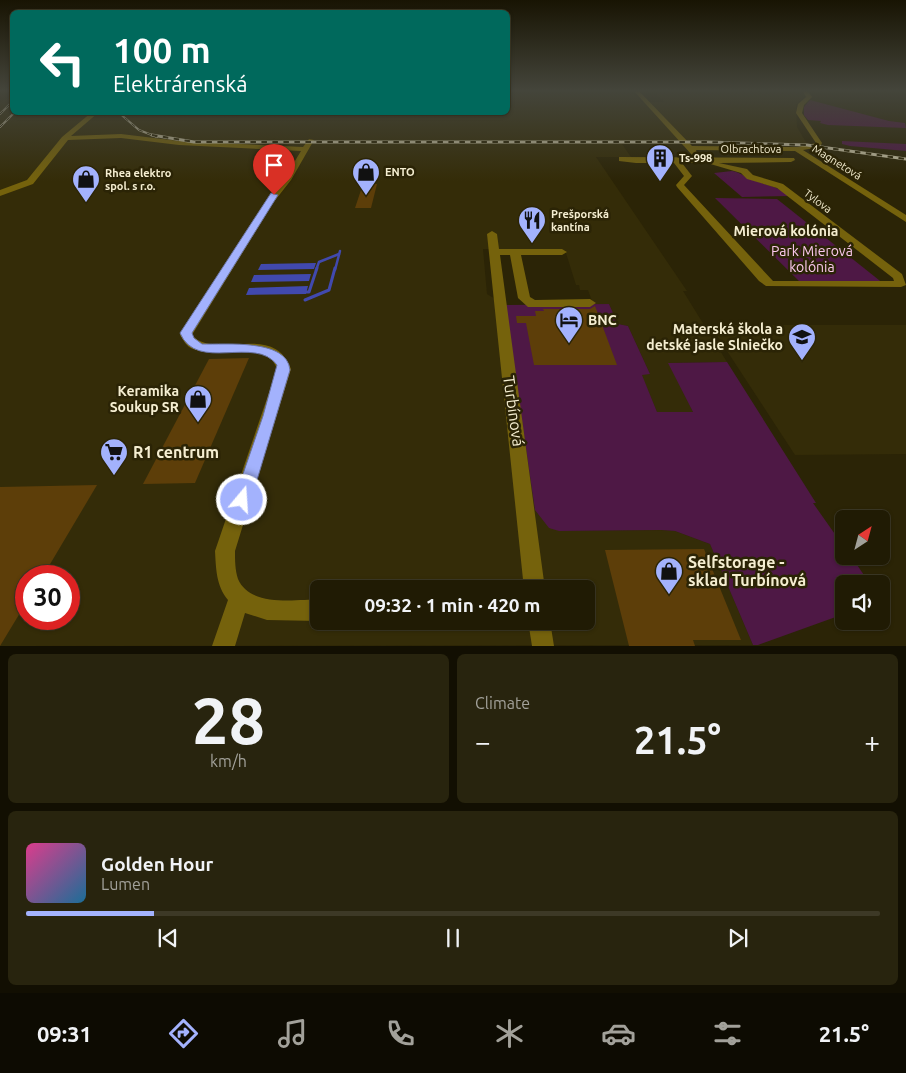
<!DOCTYPE html>
<html lang="en">
<head>
<meta charset="utf-8">
<style>
	body { margin:0; font-family:Ubuntu,sans-serif; background:#28240e; color:#f1f3f6; height:100vh; display:flex; flex-direction:column; font-size:19px; white-space:nowrap }
	* { box-sizing:border-box; margin:0 }
	p { font-size:16px; color:#a2a19a }
	.icon { flex:none; width:28px; height:28px; fill:none; stroke:currentColor; stroke-width:2; stroke-linecap:round; stroke-linejoin:round }
	.map { position:relative; height:646px; overflow:hidden }
	.panel { display:flex; flex-direction:column; gap:8px; padding:8px; background:#120f02; flex:1 }
	.panel>* { flex:none }
	.guide { position:absolute; left:10px; top:10px; width:500px; height:105px; border-radius:8px; box-shadow:0 1px 4px #0004,0 0 0 1px #3d3926; background:#00695c; color:#fff; overflow:hidden }
	.needle { width:32px; rotate:36deg }
	.controls { position:absolute; left:835px; top:510px; display:grid; gap:10px }
	.controls a { display:grid; place-items:center; width:55px; height:55px; border-radius:8px; background:#201b04; box-shadow:0 1px 4px #0004,0 0 0 1px #3d3926; font-size:25px }
	.speed { position:absolute; left:15px; top:565px; display:flex; gap:10px; font-size:25px; font-weight:700; text-align:center }
	.speed>* { display:grid; place-content:center; width:65px; height:65px; border-radius:50%; background:#201b04; box-shadow:0 1px 4px #0004,0 0 0 1px #3d3926; line-height:1 }
	.speed .limit { border:8px solid #d22; background:#fff; color:#111 }
	.pin { position:absolute; display:grid; place-items:center; width:42px; height:42px; color:#fff; margin:-51px -21px; border-radius:50% 50% 50% 0; rotate:-45deg; box-shadow:0 0 5px #0007 }
	.pin .icon { rotate:45deg }
	.me { position:absolute; width:55px; margin:-28px; rotate:18deg; stroke-linejoin:round; filter:drop-shadow(0 0 4px #0008) }
	.turn { display:flex; align-items:center; gap:18px; height:105px; padding:0 20px; font-size:22px }
	.turn .icon { width:65px; height:65px; stroke-width:2.5 }
	.turn b { display:block; font-size:35px; line-height:42px }
	.big { font-size:38px; font-weight:700; line-height:1.1 }
	.panel .tile { flex:1; display:flex; flex-direction:column; justify-content:center; gap:8px; min-width:0; padding:0 18px; border-radius:8px; background:#28240e }
	.panel .dial { align-items:center; gap:0 }
	.dial b { font-size:65px; line-height:1 }
	.song { display:flex; align-items:center; gap:15px }
	.cover { width:60px; height:60px; border-radius:8px; background:linear-gradient(135deg,hsl(330 70% 55%),hsl(200 70% 35%)) }
	.played { height:5px; border-radius:2px; background:linear-gradient(90deg,#a3b2fd 15%,#3d3926 15%) }
	.keys { display:flex; justify-content:space-around; direction:ltr }
	.heat { display:flex; justify-content:space-between; align-items:center; font-size:28px; direction:ltr }
	.panel .tiles { flex:1; display:grid; gap:8px; grid-template-columns:1fr 1fr }
	.tile:last-child { grid-column:span 2 }
	.trip { position:absolute; left:310px; top:580px; width:285px; height:50px; border-radius:8px; background:#201b04; box-shadow:0 1px 4px #0004,0 0 0 1px #3d3926; font-weight:700; line-height:50px; text-align:center }
	.dock { display:flex; height:80px; justify-content:space-around; align-items:center; background:#0d0b02; color:#a2a19a }
	.dock .icon { width:35px; height:35px }
	.dock .selected { color:#a3b2fd }
	.dock b { font-size:22px; color:#f1f3f6 }
	.map>svg:first-child { display:block }
	.built { fill:#342c08; fill-rule:evenodd }
	.green { fill:#4e1845 }
	.water { fill:#4149ae }
	.lines { fill:none; stroke-linecap:round; stroke-linejoin:round }
	.stream-far1 { stroke:#4149ae; stroke-width:2.5 }
	.stream { stroke:#4149ae; stroke-width:3 }
	.building { fill:#5d3e09 }
	.minor { fill:#75620c; fill-rule:evenodd }
	.rail-far1-casing { stroke:#c4bda0; stroke-width:2 }
	.rail-casing { stroke:#c4bda0; stroke-width:3 }
	.rail-far1 { stroke:#2b2406; stroke-width:1; stroke-dasharray:4.5; stroke-linecap:butt }
	.rail { stroke:#2b2406; stroke-width:2; stroke-dasharray:5.5; stroke-linecap:butt }
	.route { fill:#a3b2fd; stroke:#6a74a4 }
	.labels { text-anchor:middle; stroke-width:5; stroke-linejoin:round; paint-order:stroke }
	.far-street-label { font-size:11px; fill:#f5eed1; stroke:#2b2406 }
	.far-poi-label { font-size:11px; font-weight:bold; fill:#f5eed1; stroke:#2b2406; text-anchor:start }
	.far-quarter-label { font-size:14px; font-weight:bold; fill:#f5eed1; stroke:#2b2406 }
	.park-label { font-size:14px; fill:#fcc9ef; stroke:#2b2406 }
	.poi-label { font-size:14px; font-weight:bold; fill:#f5eed1; stroke:#2b2406; text-anchor:end }
	.near-street-label { font-size:16px; fill:#f5eed1; stroke:#2b2406 }
	.near-poi-label { font-size:16px; font-weight:bold; fill:#f5eed1; stroke:#2b2406; text-anchor:start }
</style>
</head>
<body>
<div class="map">
<svg width="906" height="646" viewBox="0 0 906 646">
	<rect width="100%" height="100%" fill="#2b2406"/>
	<!-- built -->
	<g class="built">
		<path d="M 508,90 L 631,90 L 642,102 L 664,102 L 653,90 L 735,90 L 738,92 L 763,93 L 761,90 L 802,90 L 805,93 L 805,96 L 796,105 L 797,127 L 807,144 L 622,144 L 631,157 L 596,157 L 687,291 L 683,291 L 727,362 L 669,363 L 693,412 L 657,412 L 641,374 L 650,374 L 628,326 L 618,324 L 609,304 L 593,304 L 588,290 L 580,290 L 579,285 L 576,285 L 565,250 L 483,249 L 487,294 L 505,305 L 559,531 L 661,530 L 675,531 L 710,544 L 753,645 L 0,646 L 0,102 L 12,96 L 12,112 L 508,112 ZM 26,576 L 69,576 L 69,619 L 26,619 ZM 319,589 L 586,589 L 586,621 L 319,621 Z"/>
		<polygon points="710,325 906,325 906,454 795,455"/>
	</g>
	<!-- green -->
	<g class="green">
		<polygon points="810,100 889,121 905,123 906,128 828,125 820,123 821,121 808,120 804,115 804,107"/>
		<polygon points="842,141 906,144 906,151 850,146 842,144"/>
		<path d="M 732,171 C 739,172 744,176 750,179 C 767,186 774,184 790,196 L 742,197 L 714,173 Z"/>
		<polygon points="715,198 777,199 884,284 802,284"/>
		<polygon points="609,304 618,324 628,326 650,374 642,375 657,412 693,412 668,363 727,362 816,503 813,503 844,547 844,556 851,556 870,584 844,584 844,614 758,645 753,645 710,544 675,531 661,530 559,531 549,528 535,510 505,305"/>
	</g>
	<!-- water -->
	<g class="water">
		<polygon points="316,263 314,269 258,270 261,264"/>
		<polygon points="311,274 309,281 251,282 254,275"/>
		<polygon points="308,286 306,294 246,295 249,288"/>
	</g>
	<g class="lines">
		<!-- stream-far1 -->
		<g class="stream-far1">
			<polyline points="316,270 319,262 339,254"/>
			<polyline points="335,270 340,251"/>
		</g>
		<!-- stream -->
		<g class="stream">
			<polyline points="306,292 309,292 317,268"/>
			<polyline points="305,300 329,290 335,268"/>
		</g>
	</g>
	<!-- building -->
	<g class="building">
		<polygon points="363,184 377,184 371,208 355,208"/>
		<polygon points="595,306 617,365 534,365 526,323 517,323 516,316 536,316 535,311 544,311 543,309 590,309"/>
		<polygon points="249,358 195,483 143,484 209,359"/>
		<polygon points="97,485 43,576 26,576 26,603 0,646 0,487"/>
		<polygon points="704,549 741,640 693,640 695,646 629,646 605,550"/>
	</g>
	<g class="lines">
		<!-- minor -->
		<g class="minor">
			<polygon points="633,90 638,90 692,146 798,147 816,143 796,113 798,104 806,97 802,90 807,90 812,97 804,105 802,113 822,143 820,147 803,150 906,215 906,222 795,151 696,150 698,155 692,155"/>
			<path d="M 92,112 L 99,112 L 71,136 L 121,134 L 179,141 L 303,147 L 309,139 L 314,140 L 291,180 L 273,203 L 192,335 C 214,361 274,321 291,369 L 235,551 C 235,560 235,570 238,579 C 250,607 295,600 319,599 L 319,621 L 267,620 L 245,613 L 235,646 L 212,646 L 228,600 C 216,586 216,568 215,551 L 277,369 C 267,339 217,359 193,349 C 187,347 183,340 180,335 L 265,202 L 284,179 L 301,151 L 179,145 L 121,138 L 68,140 L 33,184 L 0,196 L 0,190 L 27,180 L 62,137 Z"/>
			<path d="M 619,157 L 794,158 L 795,160 L 791,162 L 719,163 L 747,169 L 753,175 L 783,184 L 902,274 L 906,285 L 901,287 L 766,286 L 759,281 L 677,187 L 676,185 L 684,176 L 674,163 L 636,163 L 619,161 ZM 682,163 L 707,163 L 741,173 L 747,179 L 777,188 L 893,278 L 894,281 L 773,281 L 684,185 L 692,176 Z"/>
			<polygon points="492,231 497,234 499,249 562,249 567,252 562,255 521,255 530,297 535,300 590,299 596,303 590,307 528,307 518,298 510,255 500,255 545,589 524,589 487,234"/>
			<polygon points="528,621 550,621 554,646 532,646"/>
		</g>
		<!-- rail-far1 casing -->
		<g class="rail-far1-casing">
			<g id="rail-far1">
				<polyline points="118,112 139,130 157,137"/>
				<polyline points="0,114 12,102"/>
				<polyline points="0,127 15,112"/>
			</g>
		</g>
		<!-- rail casing -->
		<g class="rail-casing">
			<polyline id="rail" points="152,135 194,142 708,142 807,145 906,159"/>
		</g>
		<!-- rail-far1 -->
		<use href="#rail-far1" class="rail-far1"/>
		<!-- rail -->
		<use href="#rail" class="rail"/>
	</g>
	<!-- sky -->
	<linearGradient id="sky" x2="0" y2="1"><stop stop-color="#181403"/><stop offset="0.5" stop-color="#44453b"/><stop offset="1" stop-color="#44453b" stop-opacity="0"/></linearGradient>
	<rect width="906" height="181" fill="url(#sky)"/>
	<!-- route -->
	<path class="route" d="M 271,193 L 278,195 L 192,333 L 194,338 L 202,344 C 225,345 287,338 290,370 L 251,500 L 248,505 L 242,507 L 236,505 L 234,500 L 263,416 L 277,365 C 255,335 197,373 180,333 Z"/>
	<!-- icons -->
	<defs>
		<g id="building-pin" transform="scale(1.4375)"><path d="M0 17L-7.5 6A9.5 9.5 0 1 1 7.5 6Z" fill="#a3b2fd" stroke="#2b2406"/><path d="M-4-6H4V6H1V3H-1V6H-4ZM-2.5-4.3h1.7v1.8h-1.7ZM.8-4.3h1.7v1.8H.8ZM-2.5-1h1.7V.8h-1.7ZM.8-1h1.7V.8H.8Z" fill="#111"/></g>
		<g id="shop-pin" transform="scale(1.4375)"><path d="M0 17L-7.5 6A9.5 9.5 0 1 1 7.5 6Z" fill="#a3b2fd" stroke="#2b2406"/><path d="M-5-2.5h2.3a2.7 3.5 0 0 1 5.4 0H5L5.5 6h-11ZM-1.5-2.5h3a1.5 2.3 0 0 0-3 0Z" fill="#111"/></g>
		<g id="restaurant-pin" transform="scale(1.4375)"><path d="M0 17L-7.5 6A9.5 9.5 0 1 1 7.5 6Z" fill="#a3b2fd" stroke="#2b2406"/><path d="M-5-6h1v4h1v-4h1v4h1v-4h1v5L-1.5 .5V6h-2V.5L-5-1ZM5-6V6H3V1.5H1.5Q1.5-4 5-6Z" fill="#111"/></g>
		<g id="hotel-pin" transform="scale(1.4375)"><path d="M0 17L-7.5 6A9.5 9.5 0 1 1 7.5 6Z" fill="#a3b2fd" stroke="#2b2406"/><path d="M-6-4.5h1.5V1H6V5H4.5V3h-9V5H-6ZM-4 0a1.8 1.8 0 1 1 3.6 0ZM.5 0V-2.5h3Q6-2.5 6 0Z" fill="#111"/></g>
		<g id="school-pin" transform="scale(1.4375)"><path d="M0 17L-7.5 6A9.5 9.5 0 1 1 7.5 6Z" fill="#a3b2fd" stroke="#2b2406"/><path d="M0-5L7-2L0 1L-7-2ZM-4 1L0 2.5L4 1V4Q0 6-4 4Z" fill="#111"/></g>
		<g id="supermarket-pin" transform="scale(1.4375)"><path d="M0 17L-7.5 6A9.5 9.5 0 1 1 7.5 6Z" fill="#a3b2fd" stroke="#2b2406"/><path d="M-6-5.5h2.5l.6 2H6L4.5 2H-2.5L-4.4-4H-6ZM-1.5 3.2a1.3 1.3 0 1 0 .1 0ZM3 3.2a1.3 1.3 0 1 0 .1 0Z" fill="#111"/></g>
	</defs>
	<g fill-rule="evenodd">
		<use href="#building-pin" x="660" y="158"/>
		<use href="#shop-pin" x="366" y="172"/>
		<use href="#shop-pin" x="86" y="179"/>
		<use href="#restaurant-pin" x="532" y="220"/>
		<use href="#hotel-pin" x="569" y="320"/>
		<use href="#school-pin" x="802" y="337"/>
		<use href="#shop-pin" x="198" y="399"/>
		<use href="#supermarket-pin" x="114" y="452"/>
		<use href="#shop-pin" x="669" y="571"/>
	</g>
	<g class="labels">
		<!-- far-street labels -->
		<g class="far-street-label">
			<text x="751" y="153">Olbrachtova</text>
			<text transform="translate(837 162) rotate(32)" y="4">Magnetová</text>
			<text transform="translate(818 201) rotate(37)" y="4">Tylova</text>
		</g>
		<!-- far-poi labels -->
		<g class="far-poi-label">
			<text x="679" y="162">Ts-998</text>
			<text x="385" y="176">ENTO</text>
			<text x="105" y="177">Rhea elektro<tspan x="105" dy="13">spol. s r.o.</tspan></text>
			<text x="551" y="218">Prešporská<tspan x="551" dy="13">kantína</tspan></text>
		</g>
		<!-- far-quarter labels -->
		<g class="far-quarter-label">
			<text x="786" y="236">Mierová kolónia</text>
		</g>
		<!-- park labels -->
		<g class="park-label">
			<text x="812" y="256">Park Mierová<tspan x="812" dy="16">kolónia</tspan></text>
		</g>
		<!-- poi labels -->
		<g class="poi-label">
			<text x="588" y="325" text-anchor="start">BNC</text>
			<text x="783" y="334">Materská škola a<tspan x="783" dy="16">detské jasle Slniečko</tspan></text>
			<text x="179" y="396">Keramika<tspan x="179" dy="16">Soukup SR</tspan></text>
		</g>
		<!-- near-street labels -->
		<g class="near-street-label">
			<text transform="translate(514 411) rotate(82)" y="6">Turbínová</text>
		</g>
		<!-- near-poi labels -->
		<g class="near-poi-label">
			<text x="133" y="458">R1 centrum</text>
			<text x="688" y="568">Selfstorage -<tspan x="688" dy="18">sklad Turbínová</tspan></text>
		</g>
	</g>
</svg>
<div class="controls">
<a><svg class="needle" viewBox="-14 -14 28 28"><path d="M0-13l5 13h-10z" fill="#e53935"/><path d="M0 13l5-13h-10z" fill="#a2a19a"/></svg></a>
<a><svg class="icon" aria-label="sound" viewBox="0 0 24 24"><path d="M4 9h4l5-4v14l-5-4H4zM17 9q2 3 0 6"/></svg></a>
</div>
<div class="speed"><div class="limit">30</div></div>
<div class="pin" style="left:274px;top:195px;background:#d93025"><svg class="icon" aria-label="arrive" viewBox="0 0 24 24"><path d="M6 21V4h12l-3 4 3 4H6"/></svg></div>
<svg class="me" style="left:242px;top:500px" viewBox="-20 -20 40 40"><circle r="17" fill="#a3b2fd" stroke="#fff" stroke-width="3"/><path d="M0-11L8 9 0 5-8 9z" fill="#fff"/></svg>
<div class="trip">09:32 · 1 min · 420 m</div>
<div class="guide">
<div class="turn"><svg class="icon" aria-label="left" viewBox="0 0 24 24"><path d="M17 20v-9H6M10 6l-5 5 5 5"/></svg><div><b>100 m</b>Elektrárenská</div></div>
</div>
</div>
<section class="panel">
<div class="tiles">
<div class="tile dial"><b>28</b><p>km/h</p></div>
<div class="tile"><p>Climate</p>
<div class="heat"><a>−</a><b class="big">21.5°</b><a>+</a></div>
</div>
<div class="tile">
<div class="song"><i class="cover"></i><div><b>Golden Hour</b><p>Lumen</p></div></div>
<div class="played"></div>
<div class="keys"><svg class="icon" aria-label="previous" viewBox="0 0 24 24"><path d="M18 5L8 12l10 7zM5 5v14"/></svg><svg class="icon" aria-label="pause" viewBox="0 0 24 24"><path d="M8 5v14M16 5v14"/></svg><svg class="icon" aria-label="next" viewBox="0 0 24 24"><path d="M6 5l10 7-10 7zM19 5v14"/></svg></div>
</div>
</div>
</section>
<nav class="dock">
<b>09:31</b>
<svg class="icon selected" aria-label="directions" viewBox="0 0 24 24"><path d="M12 3l9 9-9 9-9-9zM9 14v-3h6M13 9l2 2-2 2"/></svg>
<svg class="icon" aria-label="music" viewBox="0 0 24 24"><path d="M9 18V5l10-2v13"/><circle cx="6" cy="18" r="3"/><circle cx="16" cy="16" r="3"/></svg>
<svg class="icon" aria-label="phone" viewBox="0 0 24 24"><path d="M5 4h4l2 5-3 2q2 4 5 5l2-3 5 2v4C11 20 4 13 5 4z"/></svg>
<svg class="icon" aria-label="climate" viewBox="0 0 24 24"><path d="M12 3v18M4 7l16 10M4 17L20 7"/></svg>
<svg class="icon" aria-label="car" viewBox="0 0 24 24"><path d="M5 17H2v-5l4-1 3-4h7l3 4 3 1v5h-3M9 17h6M6 11h13"/><circle cx="7" cy="17" r="2"/><circle cx="17" cy="17" r="2"/></svg>
<svg class="icon" aria-label="filters" viewBox="0 0 24 24"><path d="M4 7h16M4 17h16"/><circle cx="9" cy="7" r="2"/><circle cx="15" cy="17" r="2"/></svg>
<b>21.5°</b>
</nav>
</body>
</html>
